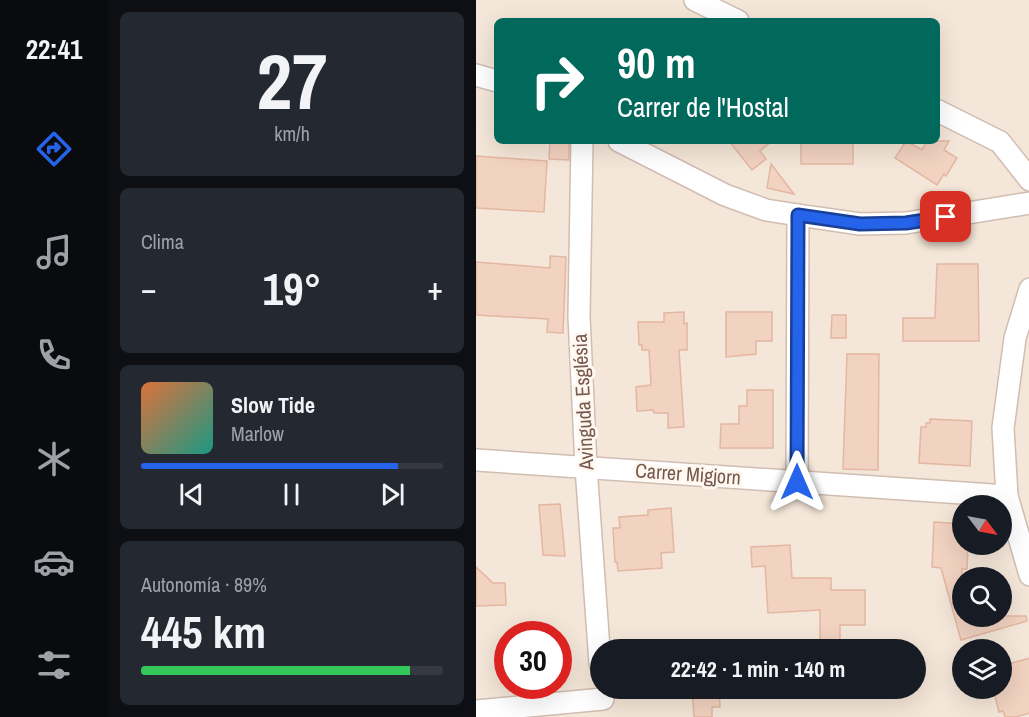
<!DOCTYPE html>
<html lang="es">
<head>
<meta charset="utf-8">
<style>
	body { margin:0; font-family:"Archivo Narrow",sans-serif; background:#242831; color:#f1f3f6; height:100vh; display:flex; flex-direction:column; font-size:22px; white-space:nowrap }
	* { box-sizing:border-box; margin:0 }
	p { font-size:20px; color:#9ea1a6 }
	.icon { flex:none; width:33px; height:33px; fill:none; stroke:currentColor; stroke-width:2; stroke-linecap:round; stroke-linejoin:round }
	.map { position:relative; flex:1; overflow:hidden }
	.drawer { display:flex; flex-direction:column; gap:12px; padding:12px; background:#0d0f14; width:368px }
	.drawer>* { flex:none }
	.banner { position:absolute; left:18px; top:18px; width:446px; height:126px; border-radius:9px; box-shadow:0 6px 24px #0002; background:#00695c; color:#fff; overflow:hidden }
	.needle { width:39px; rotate:122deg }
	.controls { position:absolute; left:476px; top:495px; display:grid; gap:12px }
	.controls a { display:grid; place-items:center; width:60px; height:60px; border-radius:50%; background:#171b24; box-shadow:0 6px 24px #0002; font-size:30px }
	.speed { position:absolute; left:18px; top:621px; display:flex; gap:12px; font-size:30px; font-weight:700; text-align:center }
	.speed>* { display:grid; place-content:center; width:78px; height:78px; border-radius:50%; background:#171b24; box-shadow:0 6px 24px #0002; line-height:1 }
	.speed .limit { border:9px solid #d22; background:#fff; color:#111 }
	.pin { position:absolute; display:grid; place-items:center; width:51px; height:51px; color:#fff; margin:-26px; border-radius:12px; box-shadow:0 3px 9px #0006 }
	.me { position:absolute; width:66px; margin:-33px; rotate:0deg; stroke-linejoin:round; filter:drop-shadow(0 0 4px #0008) }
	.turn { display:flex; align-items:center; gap:21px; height:126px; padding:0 24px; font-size:27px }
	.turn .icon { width:78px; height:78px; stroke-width:2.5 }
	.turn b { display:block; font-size:42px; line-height:51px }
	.big { font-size:45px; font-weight:700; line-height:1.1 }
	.drawer .widget { flex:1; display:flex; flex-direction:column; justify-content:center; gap:9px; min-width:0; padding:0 21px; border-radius:9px; background:#242831 }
	.drawer .dial { align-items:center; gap:0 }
	.dial b { font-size:78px; line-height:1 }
	.song { display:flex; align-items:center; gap:18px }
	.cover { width:72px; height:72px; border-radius:9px; background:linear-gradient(135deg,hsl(20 70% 55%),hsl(170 70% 35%)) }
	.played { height:6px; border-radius:3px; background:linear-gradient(90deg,#2563eb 85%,#363941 85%) }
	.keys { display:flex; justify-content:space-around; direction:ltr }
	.heat { display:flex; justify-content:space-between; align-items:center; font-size:33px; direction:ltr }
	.charge { height:9px; border-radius:4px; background:linear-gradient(90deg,#34c759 89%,#363941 0) }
	.trip { position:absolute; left:114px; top:639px; width:336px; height:60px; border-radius:30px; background:#171b24; box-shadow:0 6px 24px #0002; font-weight:700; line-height:60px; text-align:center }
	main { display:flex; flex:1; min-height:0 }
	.tab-bar { display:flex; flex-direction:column; width:108px; justify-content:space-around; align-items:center; background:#090b0e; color:#9ea1a6 }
	.tab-bar .icon { width:42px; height:42px }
	.tab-bar .active { color:#2563eb }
	.tab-bar b { font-size:27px; color:#f1f3f6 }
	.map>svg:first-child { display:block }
	.residential { fill:#f4e6d8; fill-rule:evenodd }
	.building { fill:#f2d2c1; stroke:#e4b7a2; stroke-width:1.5 }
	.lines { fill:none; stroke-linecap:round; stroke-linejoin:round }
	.street-casing { stroke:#d1bdb1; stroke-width:24 }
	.street { stroke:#fff; stroke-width:21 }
	.route-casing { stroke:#184099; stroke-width:15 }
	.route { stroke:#2563eb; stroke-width:10 }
	.labels { text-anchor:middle; stroke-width:6; stroke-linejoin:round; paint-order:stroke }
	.street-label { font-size:20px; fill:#77594d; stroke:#fff8f0 }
</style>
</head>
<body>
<main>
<nav class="tab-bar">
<b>22:41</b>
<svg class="icon active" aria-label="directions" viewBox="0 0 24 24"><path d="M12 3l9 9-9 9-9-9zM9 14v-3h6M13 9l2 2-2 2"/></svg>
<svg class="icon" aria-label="music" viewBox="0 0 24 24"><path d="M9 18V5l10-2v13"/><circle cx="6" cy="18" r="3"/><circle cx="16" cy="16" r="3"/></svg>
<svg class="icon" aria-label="phone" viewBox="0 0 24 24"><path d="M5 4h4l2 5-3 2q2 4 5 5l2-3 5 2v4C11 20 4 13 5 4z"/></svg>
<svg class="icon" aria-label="climate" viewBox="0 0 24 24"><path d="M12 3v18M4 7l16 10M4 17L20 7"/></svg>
<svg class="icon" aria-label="car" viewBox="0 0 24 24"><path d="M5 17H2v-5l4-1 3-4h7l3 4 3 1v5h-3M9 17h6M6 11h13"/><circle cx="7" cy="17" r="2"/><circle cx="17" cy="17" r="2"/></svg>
<svg class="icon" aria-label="filters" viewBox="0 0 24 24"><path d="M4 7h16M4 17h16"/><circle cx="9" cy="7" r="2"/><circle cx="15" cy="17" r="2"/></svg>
</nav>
<section class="drawer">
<div class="widget dial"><b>27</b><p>km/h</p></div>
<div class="widget"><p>Clima</p>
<div class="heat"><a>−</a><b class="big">19°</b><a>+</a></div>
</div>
<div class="widget">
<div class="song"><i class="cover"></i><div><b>Slow Tide</b><p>Marlow</p></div></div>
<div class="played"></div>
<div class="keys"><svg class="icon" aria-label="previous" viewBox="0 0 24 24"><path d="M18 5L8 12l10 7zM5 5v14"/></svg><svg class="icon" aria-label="pause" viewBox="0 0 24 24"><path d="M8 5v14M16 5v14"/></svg><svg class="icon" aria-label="next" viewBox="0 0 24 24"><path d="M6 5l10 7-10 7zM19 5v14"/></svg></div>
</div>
<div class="widget"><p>Autonomía · 89%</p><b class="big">445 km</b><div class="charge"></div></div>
</section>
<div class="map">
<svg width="554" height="717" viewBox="0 0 554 717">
	<rect width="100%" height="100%" fill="#fcf4ea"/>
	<!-- residential -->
	<path class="residential" d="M 0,0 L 553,0 L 553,717 L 0,717 ZM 21,21 L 460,21 L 460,141 L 21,141 ZM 486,506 L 525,506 L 525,544 L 486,544 ZM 486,578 L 525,578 L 525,616 L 486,616 ZM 32,634 L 82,634 L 82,686 L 32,686 ZM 124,650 L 440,650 L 440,688 L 124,688 ZM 486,650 L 525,650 L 525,688 L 486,688 Z"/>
	<!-- building -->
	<g class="building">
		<polygon points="74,141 93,141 93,160 73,159"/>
		<polygon points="253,141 296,141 284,151 290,159 276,170"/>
		<rect x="325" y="141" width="52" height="23"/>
		<polygon points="430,141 446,150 451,141 473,141 468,150 481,158 470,176 468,174 461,185 419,158"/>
		<polygon points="0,156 71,161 68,212 0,208"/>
		<polygon points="295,164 318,194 291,188"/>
		<polygon points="74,256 90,257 87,333 71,332 72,319 0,315 0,262 74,268"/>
		<polygon points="461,264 502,264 503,341 427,341 427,318 459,318"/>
		<polygon points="208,312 208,324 211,323 211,350 203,350 208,427 192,428 192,413 178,413 177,410 161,411 160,387 175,385 173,350 166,350 166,345 163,345 162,322 188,322 188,313"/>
		<polygon points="250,312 296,312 296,341 280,341 280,354 250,357"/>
		<polygon points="356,315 370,315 370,338 355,338"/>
		<polygon points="371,354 403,354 402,470 367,469"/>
		<polygon points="271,390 297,390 297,448 244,448 245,424 263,424 263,406 271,406"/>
		<polygon points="454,419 496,421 494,466 443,463 445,427 450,427 450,423 454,423"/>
		<polygon points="84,504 89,556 67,555 63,505"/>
		<polygon points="195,508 198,552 185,553 186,568 142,571 141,562 139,562 137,528 144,528 143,517 172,515 172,510"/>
		<polygon points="458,522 486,524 486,544 492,544 491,569 486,569 486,616 550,616 551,621 485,640 465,568 456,567"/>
		<polygon points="314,545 316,578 355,578 355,590 389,590 389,625 364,625 364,647 344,647 344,610 292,613 289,566 276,567 275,547"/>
		<polygon points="0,567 17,583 29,583 30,605 0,606"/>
		<polygon points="554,658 554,713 539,717 529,717 527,711 523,712 517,688 525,688 525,666"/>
		<polygon points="216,688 243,688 244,707 236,707 236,717 218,717"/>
	</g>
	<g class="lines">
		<!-- street casing -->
		<g class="street-casing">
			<g id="street">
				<polyline points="219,0 262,21"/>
				<polyline points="0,75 21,81"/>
				<polyline points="460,110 524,142 554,180"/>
				<polyline points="106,141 103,316 110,467 124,663"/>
				<polyline points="143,141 249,195 290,210 322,215 384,224 430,223 554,203"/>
				<polyline points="554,289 539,338 527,428 531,496 554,575"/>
				<polyline points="0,460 531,496"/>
				<polyline points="321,482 322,215"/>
				<polyline points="0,711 127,699"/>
			</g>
		</g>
		<!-- street -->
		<use href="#street" class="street"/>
	</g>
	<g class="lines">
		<!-- route casing -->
		<g class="route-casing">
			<polyline id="route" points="321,482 322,215 384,224 430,223 470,217"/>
		</g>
		<!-- route -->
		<use href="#route" class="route"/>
	</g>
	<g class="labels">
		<!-- street labels -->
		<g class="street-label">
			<text transform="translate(107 402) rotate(-93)" y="7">Avinguda Església</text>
			<text transform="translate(212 474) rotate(4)" y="7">Carrer Migjorn</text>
		</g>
	</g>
</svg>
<div class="controls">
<a><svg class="needle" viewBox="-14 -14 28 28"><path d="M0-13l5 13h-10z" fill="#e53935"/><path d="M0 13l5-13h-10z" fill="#9ea1a6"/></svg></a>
<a><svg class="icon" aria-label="search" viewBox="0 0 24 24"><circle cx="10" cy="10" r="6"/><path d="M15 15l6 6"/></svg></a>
<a><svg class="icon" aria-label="layers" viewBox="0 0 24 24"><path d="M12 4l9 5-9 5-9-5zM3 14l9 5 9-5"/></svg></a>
</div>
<div class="speed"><div class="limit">30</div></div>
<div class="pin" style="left:470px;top:217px;background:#d93025"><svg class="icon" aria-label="arrive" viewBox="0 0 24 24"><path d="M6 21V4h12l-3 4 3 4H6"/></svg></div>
<svg class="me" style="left:321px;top:482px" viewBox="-20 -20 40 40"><path d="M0-17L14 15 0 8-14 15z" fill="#2563eb" stroke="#fff" stroke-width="4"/></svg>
<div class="trip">22:42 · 1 min · 140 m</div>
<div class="banner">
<div class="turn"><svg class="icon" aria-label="right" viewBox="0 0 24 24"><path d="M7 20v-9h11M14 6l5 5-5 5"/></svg><div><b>90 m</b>Carrer de l'Hostal</div></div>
</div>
</div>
</main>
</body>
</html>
